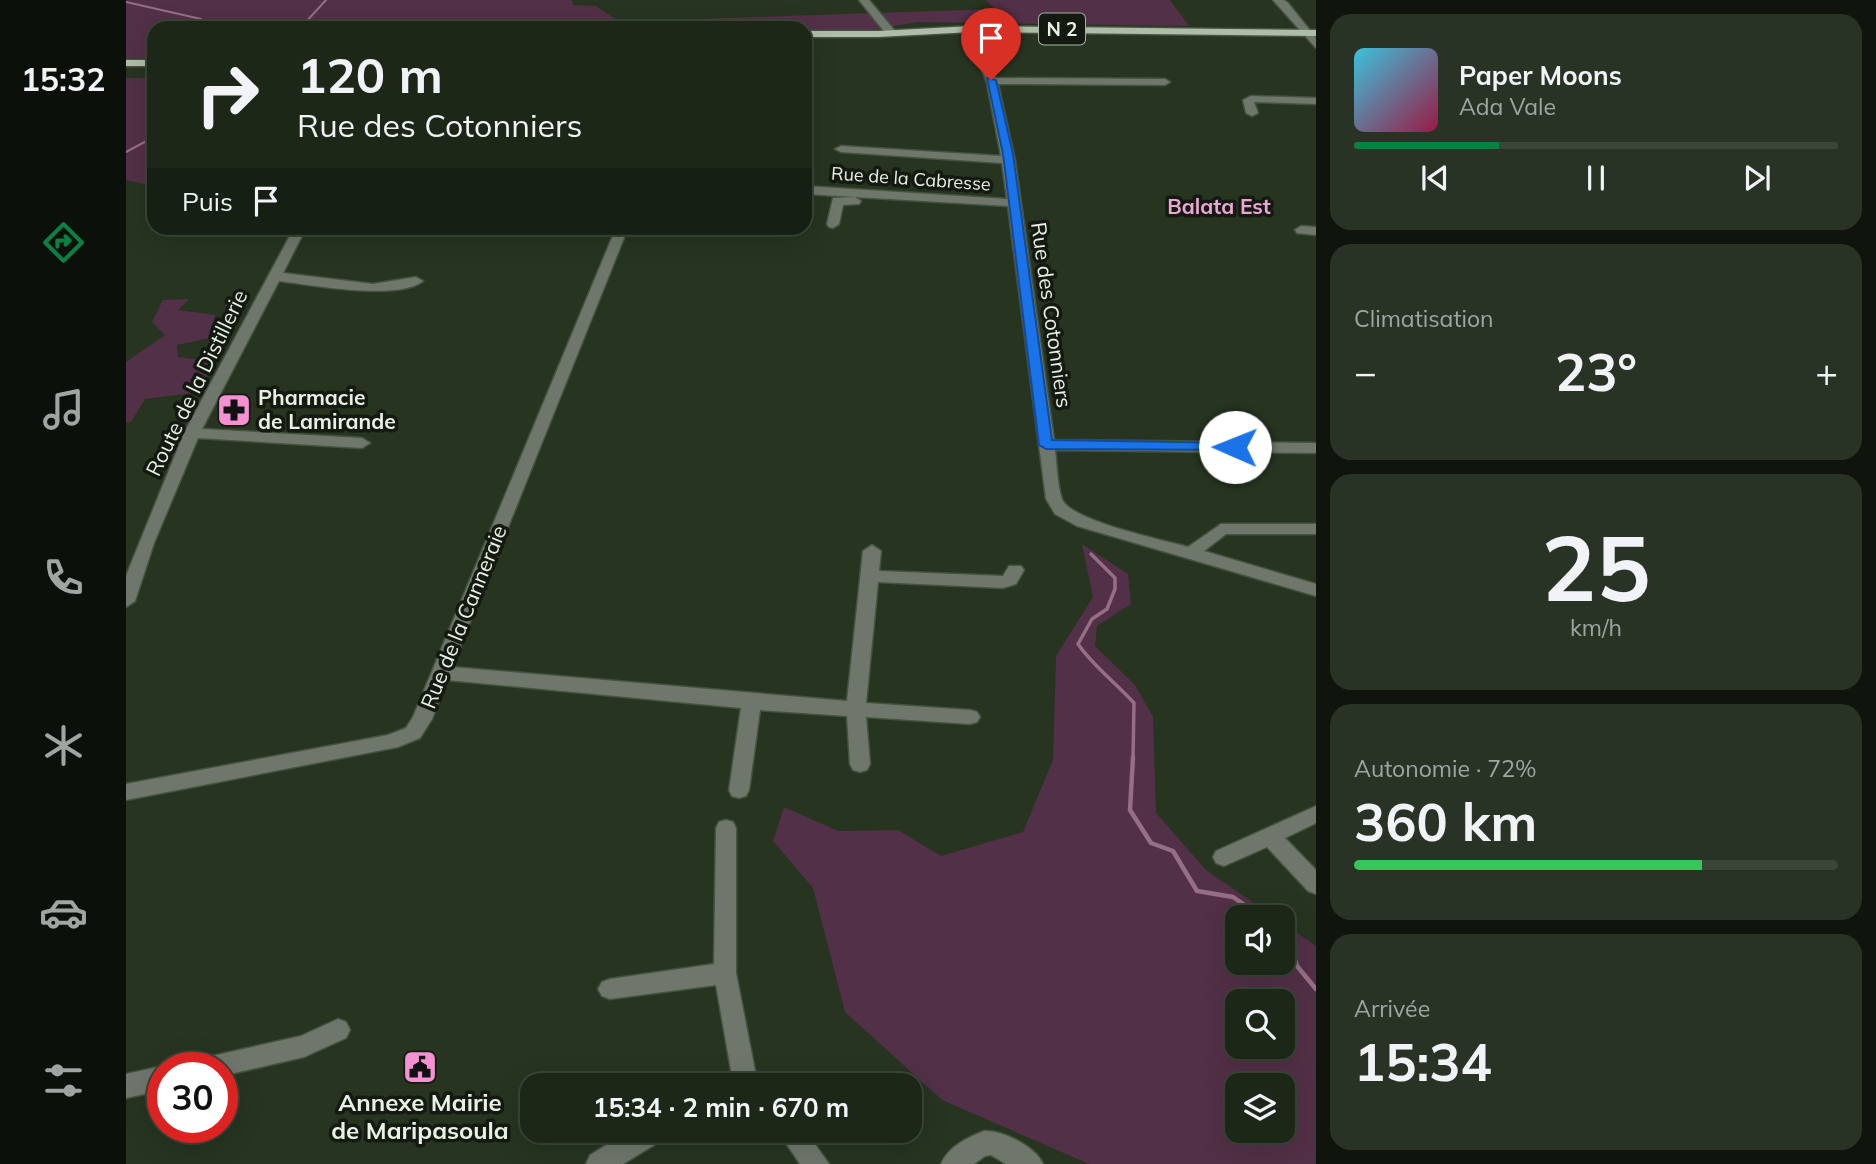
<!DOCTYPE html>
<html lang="fr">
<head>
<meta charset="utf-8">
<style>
	body { margin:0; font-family:Mulish,sans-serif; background:#293325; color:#f1f3f6; height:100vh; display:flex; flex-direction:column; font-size:26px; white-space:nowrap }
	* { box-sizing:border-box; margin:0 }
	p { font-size:23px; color:#a0a5a2 }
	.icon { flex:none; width:38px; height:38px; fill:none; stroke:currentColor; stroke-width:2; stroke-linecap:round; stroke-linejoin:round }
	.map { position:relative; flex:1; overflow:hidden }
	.panel { display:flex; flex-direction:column; gap:14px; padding:14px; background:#0f150d; width:560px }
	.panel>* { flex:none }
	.guide { position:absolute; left:21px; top:21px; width:665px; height:214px; border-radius:21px; box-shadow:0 7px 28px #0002,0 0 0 2px #3a4437; background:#1c2718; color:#f1f3f6; overflow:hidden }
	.fabs { position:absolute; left:1099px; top:905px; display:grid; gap:14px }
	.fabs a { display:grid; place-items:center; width:70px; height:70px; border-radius:14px; background:#1c2718; box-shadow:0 7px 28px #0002,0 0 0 2px #3a4437; font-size:35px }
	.speed { position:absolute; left:21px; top:1052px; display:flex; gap:14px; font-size:35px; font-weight:700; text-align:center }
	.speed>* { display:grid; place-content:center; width:91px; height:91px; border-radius:50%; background:#1c2718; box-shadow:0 7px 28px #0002,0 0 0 2px #3a4437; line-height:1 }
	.speed .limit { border:10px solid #d22; background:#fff; color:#111 }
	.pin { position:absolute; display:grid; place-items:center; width:60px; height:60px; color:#fff; margin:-72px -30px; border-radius:50% 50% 50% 0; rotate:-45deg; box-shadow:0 0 7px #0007 }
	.pin .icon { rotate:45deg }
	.me { position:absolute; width:77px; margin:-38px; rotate:271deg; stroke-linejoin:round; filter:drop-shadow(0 0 5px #0008) }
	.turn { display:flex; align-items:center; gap:24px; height:147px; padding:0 35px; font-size:32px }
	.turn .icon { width:91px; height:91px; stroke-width:2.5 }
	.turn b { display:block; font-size:49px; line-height:60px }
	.then { display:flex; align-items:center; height:66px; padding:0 35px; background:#0003; gap:14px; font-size:26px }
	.big { font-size:52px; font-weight:700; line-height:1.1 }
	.panel .tile { flex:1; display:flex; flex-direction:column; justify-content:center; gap:10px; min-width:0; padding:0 24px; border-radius:21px; background:#293325 }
	.panel .dial { align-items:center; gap:0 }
	.dial b { font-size:91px; line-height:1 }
	.song { display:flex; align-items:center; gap:21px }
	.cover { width:84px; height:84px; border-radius:10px; background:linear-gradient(135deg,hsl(190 70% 55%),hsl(340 70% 35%)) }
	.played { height:7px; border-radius:4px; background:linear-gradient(90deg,#0b8043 30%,#3a4437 30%) }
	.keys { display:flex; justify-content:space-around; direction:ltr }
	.heat { display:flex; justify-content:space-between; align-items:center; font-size:38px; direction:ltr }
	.charge { height:10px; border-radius:5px; background:linear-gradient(90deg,#34c759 72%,#3a4437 0) }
	.trip { position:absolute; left:394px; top:1073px; width:402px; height:70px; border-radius:21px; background:#1c2718; box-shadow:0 7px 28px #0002,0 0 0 2px #3a4437; font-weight:700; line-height:70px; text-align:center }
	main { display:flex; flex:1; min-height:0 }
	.dock { display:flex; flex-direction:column; width:126px; justify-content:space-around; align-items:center; background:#0b100a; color:#a0a5a2 }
	.dock .icon { width:49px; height:49px }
	.dock .on { color:#0b8043 }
	.dock b { font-size:32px; color:#f1f3f6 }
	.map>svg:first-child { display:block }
	.green { fill:#523047; fill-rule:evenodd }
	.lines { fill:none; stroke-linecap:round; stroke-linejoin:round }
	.stream-far2 { stroke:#966e87; stroke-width:2 }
	.stream-far1 { stroke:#966e87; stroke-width:3.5 }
	.stream { stroke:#966e87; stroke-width:4.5 }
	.minor-casing { stroke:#45523f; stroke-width:3 }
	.major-casing { stroke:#45523f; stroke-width:3 }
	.minor { fill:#6f776c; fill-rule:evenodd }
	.major { fill:#aebda7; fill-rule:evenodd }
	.route { fill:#1a73e8; stroke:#114b97; stroke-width:2 }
	.labels { text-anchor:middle; stroke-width:7; stroke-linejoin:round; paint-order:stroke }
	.far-street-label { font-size:18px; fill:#e8f2e4; stroke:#141a11 }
	.shield { fill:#141a11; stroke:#a8b1a5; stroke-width:2 }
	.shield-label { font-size:19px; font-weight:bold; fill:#e8f2e4 }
	.far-quarter-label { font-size:21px; font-weight:bold; fill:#eca6d3; stroke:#141a11 }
	.street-label { font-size:21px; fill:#e8f2e4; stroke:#141a11 }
	.poi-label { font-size:21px; font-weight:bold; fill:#e8f2e4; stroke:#141a11; text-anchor:start }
	.near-poi-label { font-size:24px; font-weight:bold; fill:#e8f2e4; stroke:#141a11 }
</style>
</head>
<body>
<main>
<nav class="dock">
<b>15:32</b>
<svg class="icon on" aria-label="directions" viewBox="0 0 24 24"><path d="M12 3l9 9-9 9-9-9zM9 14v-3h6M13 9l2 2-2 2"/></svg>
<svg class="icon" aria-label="music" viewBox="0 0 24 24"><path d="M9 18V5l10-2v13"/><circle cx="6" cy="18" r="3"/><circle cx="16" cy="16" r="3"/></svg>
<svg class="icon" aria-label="phone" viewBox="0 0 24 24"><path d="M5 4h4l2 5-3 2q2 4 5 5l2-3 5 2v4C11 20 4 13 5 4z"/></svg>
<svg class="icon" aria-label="climate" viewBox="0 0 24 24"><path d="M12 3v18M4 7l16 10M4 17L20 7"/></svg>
<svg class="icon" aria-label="car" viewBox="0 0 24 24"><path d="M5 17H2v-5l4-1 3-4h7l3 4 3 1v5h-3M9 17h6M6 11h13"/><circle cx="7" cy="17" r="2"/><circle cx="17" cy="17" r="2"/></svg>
<svg class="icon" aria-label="filters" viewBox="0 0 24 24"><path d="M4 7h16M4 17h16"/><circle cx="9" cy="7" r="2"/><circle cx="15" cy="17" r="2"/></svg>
</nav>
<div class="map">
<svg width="1190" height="1164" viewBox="0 0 1190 1164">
	<rect width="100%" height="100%" fill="#263420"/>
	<!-- green -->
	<g class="green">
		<polygon points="0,0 446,0 447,5 470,6 503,28 28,28 28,58 0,58"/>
		<polygon points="860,0 1044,0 1063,26 792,22 739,31 679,31 679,28 542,28 539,20 869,9"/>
		<polygon points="0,78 28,78 28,174 22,185 0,180"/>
		<polygon points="63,299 52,310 89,315 84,338 51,345 52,357 88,362 75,392 19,399 5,422 0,423 0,362 39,335 26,322 37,300"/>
		<path d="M 956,544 L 1002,574 L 1005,604 L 971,626 L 969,646 L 1009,685 L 1027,717 L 1030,813 L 1080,870 L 1148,917 L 1111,917 L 1111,962 L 1157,962 L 1157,923 L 1190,946 L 1190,1164 L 963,1164 L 816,1100 L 719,1012 L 687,888 L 647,841 L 658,807 L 712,831 L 772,830 L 815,856 L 897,832 L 927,760 L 930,656 L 967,597 ZM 1111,1001 L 1157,1001 L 1157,1046 L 1111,1046 ZM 1111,1085 L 1157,1085 L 1157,1130 L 1111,1130 Z"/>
	</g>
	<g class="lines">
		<!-- stream-far2 -->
		<g class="stream-far2">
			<polyline points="0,2 75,19 84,28"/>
			<polyline points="95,28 144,25 152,28"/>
			<polyline points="164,28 178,24 200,0"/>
			<polyline points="0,152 28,137"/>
		</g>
		<!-- stream-far1 -->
		<path class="stream-far1" d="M 965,554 L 989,578 L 989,589 L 981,609 L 966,619 L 952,644 C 967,666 990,683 1008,703 L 1007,759"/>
		<!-- stream -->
		<g class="stream">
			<polyline points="1007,757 1004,810 1025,843 1047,851 1071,891 1107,897 1136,917"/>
			<polyline points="1157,936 1163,942 1171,966 1190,989"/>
		</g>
		<!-- minor casing -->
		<g class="minor-casing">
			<g id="minor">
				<polygon points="733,0 743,0 769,31 769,35 761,35"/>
				<polygon points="1147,0 1158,0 1162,3 1190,38 1190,48"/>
				<path d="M 846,26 L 851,29 L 869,78 L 1039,79 L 1044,82 L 1039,85 L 872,84 L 889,160 L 928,440 L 1190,443 L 1190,453 L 929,450 C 931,465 931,484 936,499 C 944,521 1038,540 1062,547 L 1095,524 L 1190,524 L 1190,534 L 1100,534 L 1078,551 L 1190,584 L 1190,596 L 951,526 L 929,514 L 920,499 L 882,206 L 679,194 L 679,186 L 881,199 L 876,163 L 715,152 L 709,149 L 715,146 L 875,156 L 861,83 L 841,29 Z"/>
				<polygon points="1125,96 1190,98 1190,104 1128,102 1132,113 1126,116 1120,113 1117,100"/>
				<polygon points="729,197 735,201 733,204 717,205 713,224 707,228 703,227 701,224 707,198"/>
				<polygon points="1175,226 1190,227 1190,235 1171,233 1169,230"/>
				<path d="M 168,228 L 180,228 L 157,273 L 247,284 L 290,277 L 297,281 C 272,301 185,285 153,281 L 76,429 L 236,438 L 244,443 L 236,448 L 72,438 L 28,543 L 9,601 L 0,607 L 0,576 L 58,433 Z"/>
				<polygon points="490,228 502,228 326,667 721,701 737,551 746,545 755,551 753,571 877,576 883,566 895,566 898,570 890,584 877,588 752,582 740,703 844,710 851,712 854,717 851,722 844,724 740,717 744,764 741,770 734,772 727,770 724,764 721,716 634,710 623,790 620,796 613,798 606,796 603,790 615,708 321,680 306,719 294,738 272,747 0,800 0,784 262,735 280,728 287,717"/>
				<polygon points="1190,806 1190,823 1159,838 1190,870 1190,894 1182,891 1141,847 1098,866 1090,863 1087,857 1090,851"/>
				<polygon points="600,820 607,822 610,828 610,973 630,1076 624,1085 609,1084 606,1076 590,985 484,999 476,996 472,989 476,982 484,979 588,964 590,828 593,822"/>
				<polygon points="212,1019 220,1022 224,1030 220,1038 178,1057 96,1076 96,1068 70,1068 73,1060 82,1057 175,1036"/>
				<polygon points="37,1066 40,1068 37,1068 37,1090 0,1098 0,1074"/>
				<polygon points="505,1130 541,1130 538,1139 497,1164 460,1164 464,1155"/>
				<polygon points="651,1130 679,1130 703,1164 674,1164"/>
				<path d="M 858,1131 C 877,1130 910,1147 917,1164 L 880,1164 L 865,1155 L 859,1156 L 848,1164 L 815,1164 C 823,1146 841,1138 858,1131 Z"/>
			</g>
		</g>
		<!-- major casing -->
		<g class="major-casing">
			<g id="major">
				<polygon points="846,26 1190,30 1190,36 846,32 752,37 679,37 679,31 752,31"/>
				<rect x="0" y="60" width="28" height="6"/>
			</g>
		</g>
		<!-- minor -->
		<use href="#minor" class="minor"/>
		<!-- major -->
		<use href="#major" class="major"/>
	</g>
	<!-- route -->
	<polygon class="route" points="861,78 870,80 887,154 926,440 1109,443 1114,444 1114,450 920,449 913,445 877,154"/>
	<!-- icons -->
	<defs>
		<g id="pharmacy-square" transform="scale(1.75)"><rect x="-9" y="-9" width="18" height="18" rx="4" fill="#f491d3" stroke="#141a11"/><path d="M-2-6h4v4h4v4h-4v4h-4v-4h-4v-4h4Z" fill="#111"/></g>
		<g id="civic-square" transform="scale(1.75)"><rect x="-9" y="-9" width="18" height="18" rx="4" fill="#f491d3" stroke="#141a11"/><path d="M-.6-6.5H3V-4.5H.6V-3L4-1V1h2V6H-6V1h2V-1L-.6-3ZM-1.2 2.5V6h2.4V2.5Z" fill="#111"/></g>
	</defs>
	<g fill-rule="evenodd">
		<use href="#pharmacy-square" x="108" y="410"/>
		<use href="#civic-square" x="294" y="1067"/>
	</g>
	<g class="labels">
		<!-- far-street labels -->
		<g class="far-street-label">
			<text transform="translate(785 179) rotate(4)" y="6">Rue de la Cabresse</text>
		</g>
		<!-- shield labels -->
		<rect class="shield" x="913" y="13.5" width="46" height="31" rx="5"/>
		<g class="shield-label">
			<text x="936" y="36">N 2</text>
		</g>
		<!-- far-quarter labels -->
		<g class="far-quarter-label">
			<text x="1093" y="214">Balata Est</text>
		</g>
		<!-- street labels -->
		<g class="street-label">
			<text transform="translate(925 315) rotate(82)" y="7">Rue des Cotonniers</text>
			<text transform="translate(71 383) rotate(-64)" y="7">Route de la Distillerie</text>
			<text transform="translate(338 617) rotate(-68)" y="7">Rue de la Canneraie</text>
		</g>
		<!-- poi labels -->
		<g class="poi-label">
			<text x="132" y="405">Pharmacie<tspan x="132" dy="24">de Lamirande</tspan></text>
		</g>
		<!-- near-poi labels -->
		<g class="near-poi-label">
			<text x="294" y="1111">Annexe Mairie<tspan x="294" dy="28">de Maripasoula</tspan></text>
		</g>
	</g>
</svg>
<div class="fabs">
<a><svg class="icon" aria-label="sound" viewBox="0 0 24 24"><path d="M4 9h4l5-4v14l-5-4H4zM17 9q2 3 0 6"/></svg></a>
<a><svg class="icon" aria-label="search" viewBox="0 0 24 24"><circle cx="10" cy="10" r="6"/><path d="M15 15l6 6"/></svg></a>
<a><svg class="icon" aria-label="layers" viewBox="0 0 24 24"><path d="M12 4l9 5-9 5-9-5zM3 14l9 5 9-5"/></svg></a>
</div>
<div class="speed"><div class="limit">30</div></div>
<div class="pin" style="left:865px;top:80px;background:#d93025"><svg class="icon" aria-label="arrive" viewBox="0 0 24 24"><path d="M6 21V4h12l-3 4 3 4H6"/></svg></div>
<svg class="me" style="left:1109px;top:447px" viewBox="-20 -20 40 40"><circle r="19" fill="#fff"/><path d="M0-13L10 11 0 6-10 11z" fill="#1a73e8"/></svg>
<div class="trip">15:34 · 2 min · 670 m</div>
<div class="guide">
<div class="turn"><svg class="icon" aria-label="right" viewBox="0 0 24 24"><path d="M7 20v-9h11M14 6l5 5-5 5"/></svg><div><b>120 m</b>Rue des Cotonniers</div></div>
<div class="then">Puis<svg class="icon" aria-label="arrive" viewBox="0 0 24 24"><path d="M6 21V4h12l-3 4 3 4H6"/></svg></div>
</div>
</div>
<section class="panel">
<div class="tile">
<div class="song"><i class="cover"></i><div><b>Paper Moons</b><p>Ada Vale</p></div></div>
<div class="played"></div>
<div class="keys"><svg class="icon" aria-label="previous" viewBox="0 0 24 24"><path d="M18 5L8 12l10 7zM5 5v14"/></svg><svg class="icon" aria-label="pause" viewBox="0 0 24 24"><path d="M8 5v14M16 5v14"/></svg><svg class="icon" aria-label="next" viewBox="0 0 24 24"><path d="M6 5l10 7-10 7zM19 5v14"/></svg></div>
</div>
<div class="tile"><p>Climatisation</p>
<div class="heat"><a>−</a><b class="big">23°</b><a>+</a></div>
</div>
<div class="tile dial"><b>25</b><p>km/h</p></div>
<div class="tile"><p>Autonomie · 72%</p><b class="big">360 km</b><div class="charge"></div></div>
<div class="tile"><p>Arrivée</p><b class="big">15:34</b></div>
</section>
</main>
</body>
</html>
